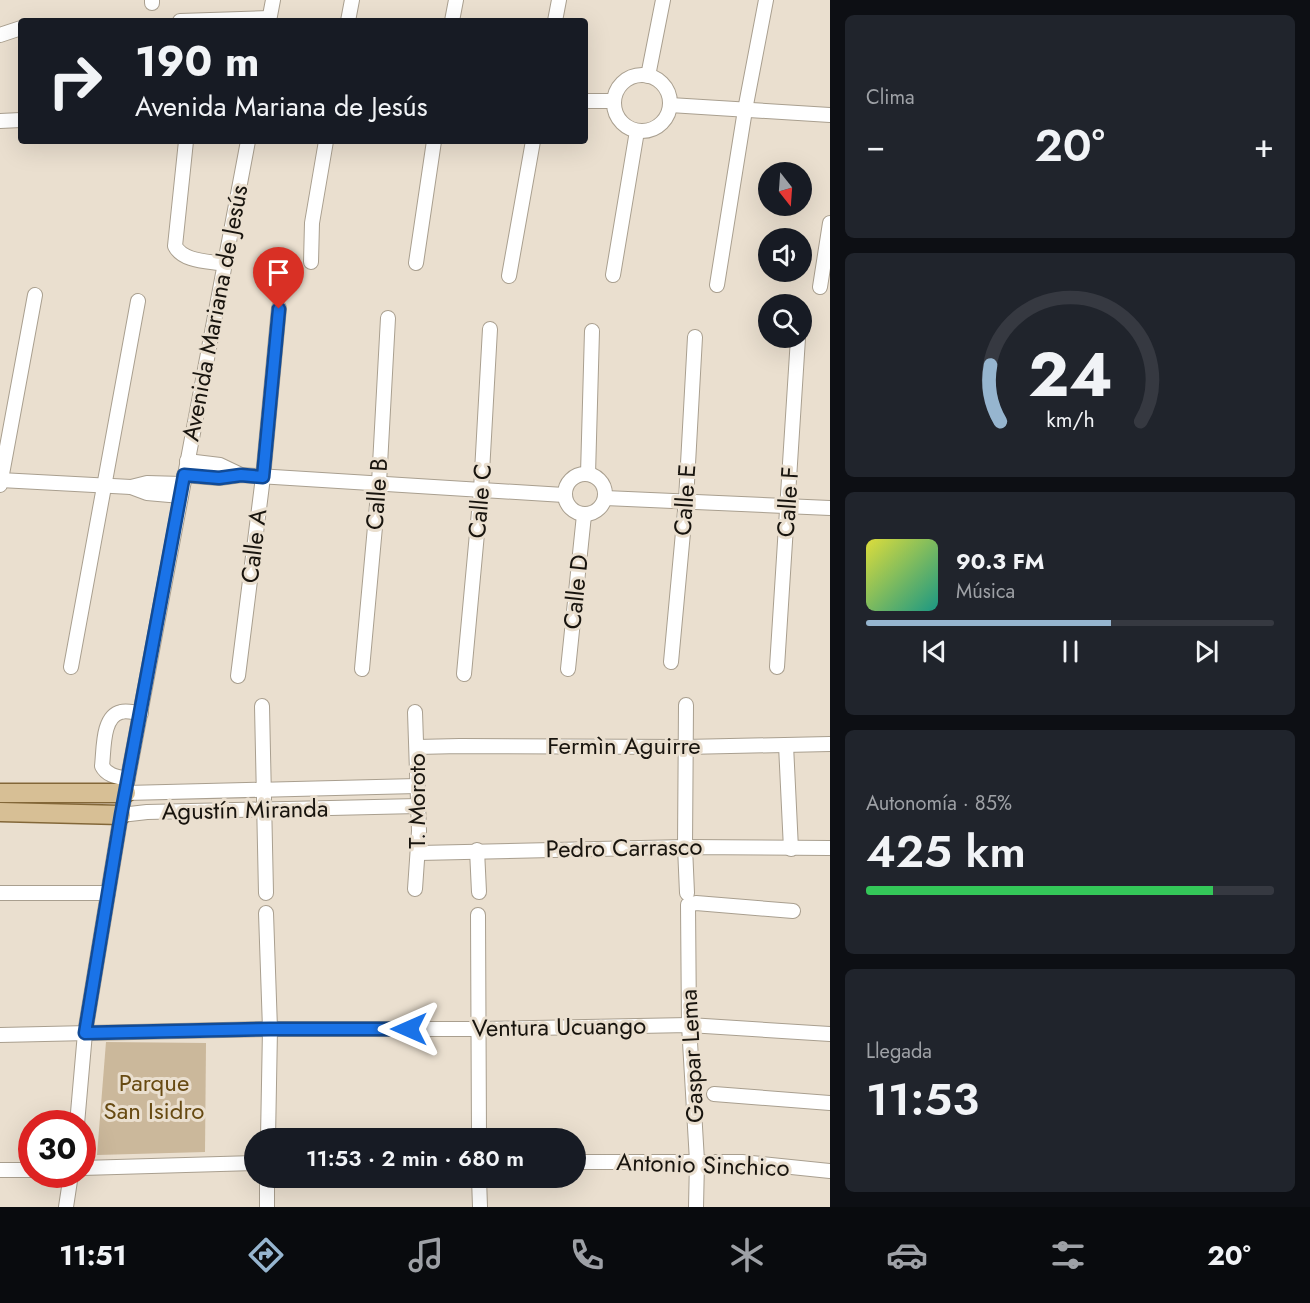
<!DOCTYPE html>
<html lang="es">
<head>
<meta charset="utf-8">
<style>
	body { margin:0; font-family:Jost,sans-serif; background:#20242c; color:#f1f3f6; height:100vh; display:flex; flex-direction:column; font-size:22px; white-space:nowrap }
	* { box-sizing:border-box; margin:0 }
	p { font-size:20px; color:#9ea1a6 }
	.icon { flex:none; width:33px; height:33px; fill:none; stroke:currentColor; stroke-width:2; stroke-linecap:round; stroke-linejoin:round }
	.map { position:relative; flex:1; overflow:hidden }
	.drawer { display:flex; flex-direction:column; gap:15px; padding:15px; background:#0d0f14; width:480px }
	.drawer>* { flex:none }
	.top-card { position:absolute; left:18px; top:18px; width:570px; height:126px; border-radius:6px; box-shadow:0 6px 24px #0002; background:#171b24; color:#f1f3f6; overflow:hidden }
	.needle { width:39px; rotate:163deg }
	.controls { position:absolute; left:758px; top:162px; display:grid; gap:12px }
	.controls a { display:grid; place-items:center; width:54px; height:54px; border-radius:50%; background:#171b24; box-shadow:0 6px 24px #0002; font-size:30px }
	.speed { position:absolute; left:18px; top:1110px; display:flex; gap:12px; font-size:30px; font-weight:700; text-align:center }
	.speed>* { display:grid; place-content:center; width:78px; height:78px; border-radius:50%; background:#171b24; box-shadow:0 6px 24px #0002; line-height:1 }
	.speed .limit { border:9px solid #d22; background:#fff; color:#111 }
	.pin { position:absolute; display:grid; place-items:center; width:51px; height:51px; color:#fff; margin:-62px -26px; border-radius:50% 50% 50% 0; rotate:-45deg; box-shadow:0 0 6px #0007 }
	.pin .icon { rotate:45deg }
	.me { position:absolute; width:66px; margin:-33px; rotate:270deg; stroke-linejoin:round; filter:drop-shadow(0 0 4px #0008) }
	.turn { display:flex; align-items:center; gap:21px; height:126px; padding:0 18px; font-size:27px }
	.turn .icon { width:78px; height:78px; stroke-width:2.5 }
	.turn b { display:block; font-size:42px; line-height:51px }
	.big { font-size:45px; font-weight:600; line-height:1.1 }
	.drawer .tile { flex:1; display:flex; flex-direction:column; justify-content:center; gap:9px; min-width:0; padding:0 21px; border-radius:9px; background:#20242c }
	.drawer .dial { align-items:center; gap:0 }
	.dial svg { height:156px; overflow:visible; fill:none; stroke:#363941; stroke-width:7; stroke-linecap:round; text-anchor:middle }
	.dial text { fill:#f1f3f6; stroke:none }
	.song { display:flex; align-items:center; gap:18px }
	.cover { width:72px; height:72px; border-radius:9px; background:linear-gradient(135deg,hsl(60 70% 55%),hsl(170 70% 35%)) }
	.played { height:6px; border-radius:3px; background:linear-gradient(90deg,#96b5cf 60%,#363941 60%) }
	.keys { display:flex; justify-content:space-around; direction:ltr }
	.heat { display:flex; justify-content:space-between; align-items:center; font-size:33px; direction:ltr }
	.charge { height:9px; border-radius:4px; background:linear-gradient(90deg,#34c759 85%,#363941 0) }
	.trip { position:absolute; left:244px; top:1128px; width:342px; height:60px; border-radius:30px; background:#171b24; box-shadow:0 6px 24px #0002; font-weight:600; line-height:60px; text-align:center }
	.menu { display:flex; height:96px; justify-content:space-around; align-items:center; background:#090b0e; color:#9ea1a6 }
	.menu .icon { width:42px; height:42px }
	.menu .active { color:#96b5cf }
	.menu b { font-size:27px; color:#f1f3f6 }
	main { display:flex; flex:1; min-height:0 }
	.map>svg:first-child { display:block }
	.green { fill:#cbb89b }
	.lines { fill:none; stroke-linecap:round; stroke-linejoin:round }
	.minor-casing { stroke:#a99f8f; stroke-width:16 }
	.major-casing { stroke:#836738; stroke-width:21 }
	.minor { stroke:#fff; stroke-width:14 }
	.major { stroke:#d7bf95; stroke-width:18 }
	.route-casing { stroke:#114b97; stroke-width:15 }
	.route { stroke:#1a73e8; stroke-width:10 }
	.labels { text-anchor:middle; stroke-width:6; stroke-linejoin:round; paint-order:stroke }
	.street-label { font-size:24px; fill:#18140e; stroke:#eadfcf }
	.park-label { font-size:24px; fill:#674a12; stroke:#eadfcf }
</style>
</head>
<body>
<main>
<div class="map">
<svg width="830" height="1207" viewBox="0 0 830 1207">
	<rect width="100%" height="100%" fill="#eadfcf"/>
	<!-- green -->
	<polygon class="green" points="106,1042 206,1043 205,1152 97,1155"/>
	<g class="lines">
		<!-- minor casing -->
		<g class="minor-casing">
			<g id="minor">
				<polyline points="152,3 152,0"/>
				<polyline points="180,21 269,18"/>
				<polyline points="269,21 273,0"/>
				<polyline points="348,21 352,0"/>
				<polyline points="452,21 456,0"/>
				<polyline points="555,21 559,0"/>
				<polyline points="0,35 21,28"/>
				<circle cx="642" cy="103" r="28"/>
				<polyline points="648,76 663,0"/>
				<polyline points="585,101 614,101"/>
				<polyline points="670,105 830,115"/>
				<polyline points="0,121 21,120"/>
				<path d="M 186,141 L 175,246 C 183,262 209,261 224,264"/>
				<polyline points="311,262 312,223 326,141"/>
				<polyline points="416,263 434,141"/>
				<polyline points="613,275 637,131"/>
				<polyline points="509,276 533,141"/>
				<polyline points="717,285 745,110 766,0"/>
				<polyline points="820,287 830,223"/>
				<polyline points="187,461 220,465 241,475"/>
				<circle cx="585" cy="494" r="20"/>
				<polyline points="588,474 592,331"/>
				<polyline points="184,475 219,478 241,475 564,495"/>
				<polyline points="0,480 131,487 147,493 181,496"/>
				<polyline points="0,485 35,295"/>
				<polyline points="131,487 147,483 182,484"/>
				<polyline points="605,498 830,508"/>
				<polyline points="671,662 686,500 695,337"/>
				<polyline points="71,667 138,301"/>
				<polyline points="777,667 798,338"/>
				<polyline points="362,669 379,483 388,318"/>
				<polyline points="568,669 584,515"/>
				<polyline points="464,674 481,490 490,329"/>
				<polyline points="238,676 263,477 279,308"/>
				<polyline points="686,705 685,847 687,893"/>
				<polyline points="262,706 266,893"/>
				<polyline points="415,712 419,831 415,889"/>
				<polyline points="786,745 791,849"/>
				<polyline points="417,747 460,746 685,747 830,744"/>
				<path d="M 128,779 C 118,777 107,776 102,766 C 104,750 102,716 121,712 C 127,710 135,713 141,713"/>
				<polyline points="126,793 417,786"/>
				<polyline points="121,815 147,812 418,806"/>
				<polyline points="477,850 479,892"/>
				<polyline points="419,853 685,847 830,848"/>
				<polyline points="0,893 108,893"/>
				<polyline points="266,913 270,1029 268,1138"/>
				<polyline points="478,915 479,1138"/>
				<polyline points="0,1035 270,1029 479,1029 689,1025 830,1034"/>
				<polyline points="714,1094 830,1103"/>
				<polyline points="77,1124 85,1033 121,815 248,141"/>
				<polyline points="576,1162 742,1162 830,1171"/>
				<polyline points="82,1168 255,1163"/>
				<polyline points="0,1170 32,1170"/>
				<polyline points="479,1178 480,1207"/>
				<polyline points="66,1207 71,1174"/>
				<polyline points="267,1207 267,1178"/>
				<polyline points="696,1207 697,1161 689,1025 688,905 696,903 793,911"/>
			</g>
		</g>
		<!-- major casing -->
		<g class="major-casing">
			<g id="major">
				<polyline points="0,793 126,793"/>
				<polyline points="0,812 121,815"/>
			</g>
		</g>
		<!-- minor -->
		<use href="#minor" class="minor"/>
		<!-- major -->
		<use href="#major" class="major"/>
	</g>
	<g class="lines">
		<!-- route casing -->
		<g class="route-casing">
			<polyline id="route" points="279,309 263,477 241,475 219,478 184,475 121,815 85,1033 270,1029 409,1029"/>
		</g>
		<!-- route -->
		<use href="#route" class="route"/>
	</g>
	<g class="labels">
		<!-- street labels -->
		<g class="street-label">
			<text transform="translate(215 313) rotate(-79)" y="8">Avenida Mariana de Jesús</text>
			<text transform="translate(377 494) rotate(-86)" y="8">Calle B</text>
			<text transform="translate(685 500) rotate(-86)" y="8">Calle E</text>
			<text transform="translate(480 501) rotate(-85)" y="8">Calle C</text>
			<text transform="translate(788 502) rotate(-86)" y="8">Calle F</text>
			<text transform="translate(254 546) rotate(-83)" y="8">Calle A</text>
			<text transform="translate(576 592) rotate(-84)" y="8">Calle D</text>
			<text x="624" y="754">Fermìn Aguirre</text>
			<text transform="translate(417 801) rotate(-90)" y="8">T. Moroto</text>
			<text transform="translate(245 810) rotate(-1)" y="8">Agustín Miranda</text>
			<text transform="translate(624 848) rotate(-1)" y="8">Pedro Carrasco</text>
			<text transform="translate(559 1027) rotate(-1)" y="8">Ventura Ucuango</text>
			<text transform="translate(692 1056) rotate(-93)" y="8">Gaspar Lema</text>
			<text transform="translate(703 1165) rotate(2)" y="8">Antonio Sinchico</text>
		</g>
		<!-- park labels -->
		<g class="park-label">
			<text x="154" y="1091">Parque<tspan x="154" dy="28">San Isidro</tspan></text>
		</g>
	</g>
</svg>
<div class="controls">
<a><svg class="needle" viewBox="-14 -14 28 28"><path d="M0-13l5 13h-10z" fill="#e53935"/><path d="M0 13l5-13h-10z" fill="#9ea1a6"/></svg></a>
<a><svg class="icon" aria-label="sound" viewBox="0 0 24 24"><path d="M4 9h4l5-4v14l-5-4H4zM17 9q2 3 0 6"/></svg></a>
<a><svg class="icon" aria-label="search" viewBox="0 0 24 24"><circle cx="10" cy="10" r="6"/><path d="M15 15l6 6"/></svg></a>
</div>
<div class="speed"><div class="limit">30</div></div>
<div class="pin" style="left:279px;top:309px;background:#d93025"><svg class="icon" aria-label="arrive" viewBox="0 0 24 24"><path d="M6 21V4h12l-3 4 3 4H6"/></svg></div>
<svg class="me" style="left:409px;top:1029px" viewBox="-20 -20 40 40"><path d="M0-17L14 15 0 8-14 15z" fill="#1a73e8" stroke="#fff" stroke-width="4"/></svg>
<div class="trip">11:53 · 2 min · 680 m</div>
<div class="top-card">
<div class="turn"><svg class="icon" aria-label="right" viewBox="0 0 24 24"><path d="M7 20v-9h11M14 6l5 5-5 5"/></svg><div><b>190 m</b>Avenida Mariana de Jesús</div></div>
</div>
</div>
<section class="drawer">
<div class="tile"><p>Clima</p>
<div class="heat"><a>−</a><b class="big">20°</b><a>+</a></div>
</div>
<div class="tile dial"><svg viewBox="0 0 100 80">
<path d="M14 69A42 42 0 1 1 86 69"/>
<path d="M14 69A42 42 0 0 1 9 40" stroke="#96b5cf"/>
<text x="50" y="56" font-size="32" font-weight="700">24</text>
<text x="50" y="72" font-size="11">km/h</text>
</svg></div>
<div class="tile">
<div class="song"><i class="cover"></i><div><b>90.3 FM</b><p>Música</p></div></div>
<div class="played"></div>
<div class="keys"><svg class="icon" aria-label="previous" viewBox="0 0 24 24"><path d="M18 5L8 12l10 7zM5 5v14"/></svg><svg class="icon" aria-label="pause" viewBox="0 0 24 24"><path d="M8 5v14M16 5v14"/></svg><svg class="icon" aria-label="next" viewBox="0 0 24 24"><path d="M6 5l10 7-10 7zM19 5v14"/></svg></div>
</div>
<div class="tile"><p>Autonomía · 85%</p><b class="big">425 km</b><div class="charge"></div></div>
<div class="tile"><p>Llegada</p><b class="big">11:53</b></div>
</section>
</main>
<nav class="menu">
<b>11:51</b>
<svg class="icon active" aria-label="directions" viewBox="0 0 24 24"><path d="M12 3l9 9-9 9-9-9zM9 14v-3h6M13 9l2 2-2 2"/></svg>
<svg class="icon" aria-label="music" viewBox="0 0 24 24"><path d="M9 18V5l10-2v13"/><circle cx="6" cy="18" r="3"/><circle cx="16" cy="16" r="3"/></svg>
<svg class="icon" aria-label="phone" viewBox="0 0 24 24"><path d="M5 4h4l2 5-3 2q2 4 5 5l2-3 5 2v4C11 20 4 13 5 4z"/></svg>
<svg class="icon" aria-label="climate" viewBox="0 0 24 24"><path d="M12 3v18M4 7l16 10M4 17L20 7"/></svg>
<svg class="icon" aria-label="car" viewBox="0 0 24 24"><path d="M5 17H2v-5l4-1 3-4h7l3 4 3 1v5h-3M9 17h6M6 11h13"/><circle cx="7" cy="17" r="2"/><circle cx="17" cy="17" r="2"/></svg>
<svg class="icon" aria-label="filters" viewBox="0 0 24 24"><path d="M4 7h16M4 17h16"/><circle cx="9" cy="7" r="2"/><circle cx="15" cy="17" r="2"/></svg>
<b>20°</b>
</nav>
</body>
</html>
